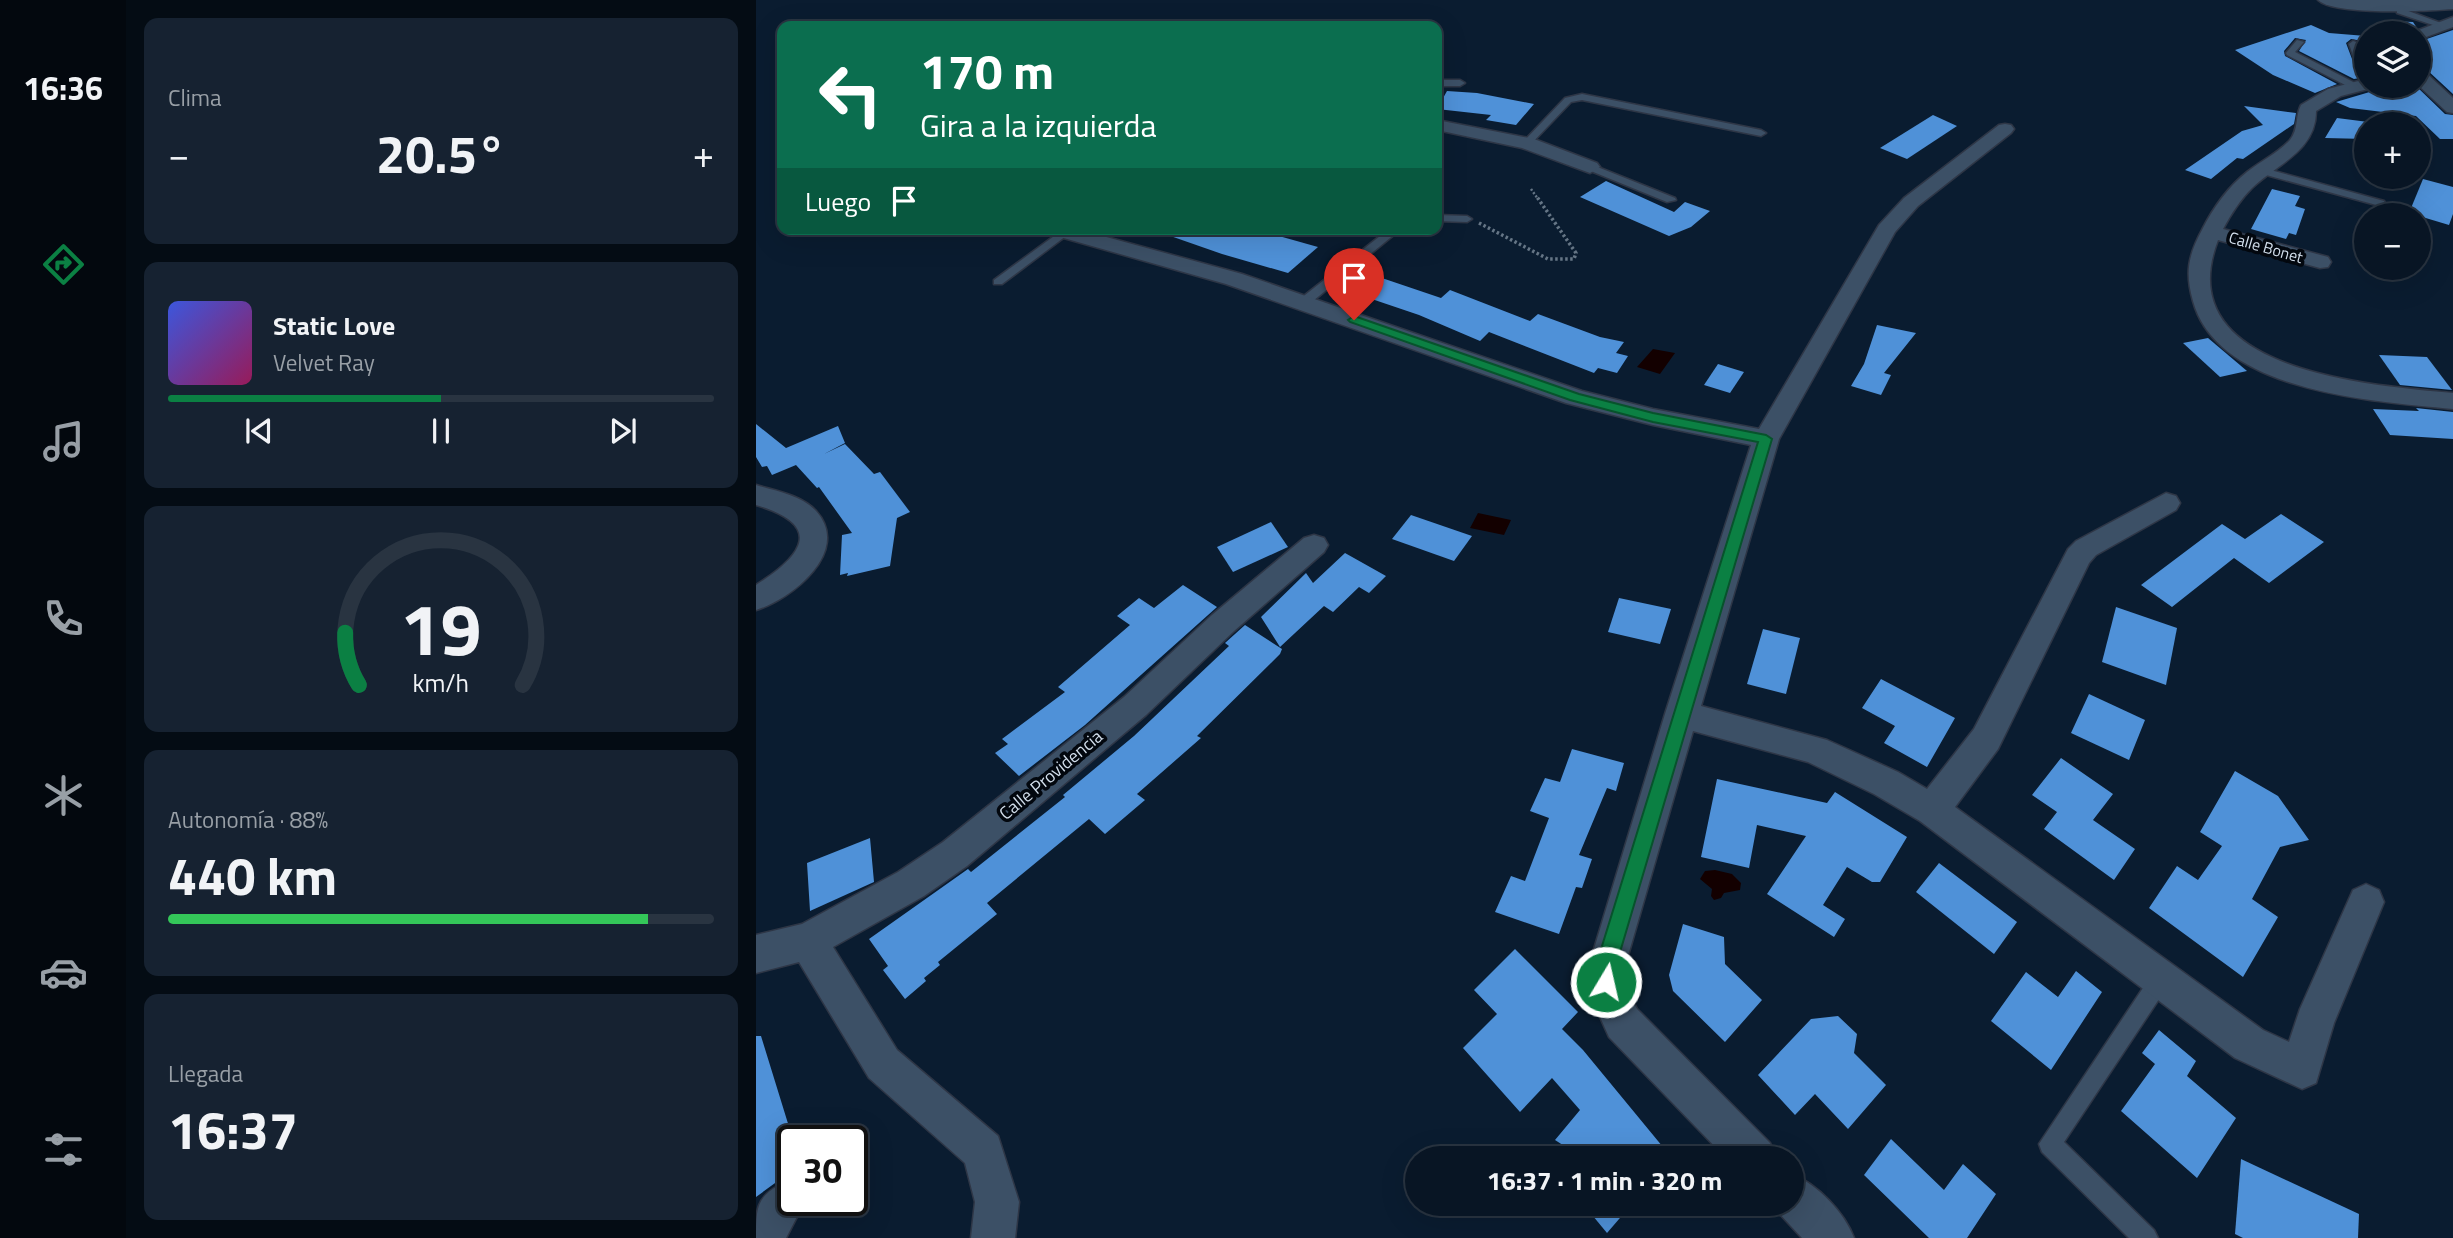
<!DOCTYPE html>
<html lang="es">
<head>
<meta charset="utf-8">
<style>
	body { margin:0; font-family:"Titillium Web",sans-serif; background:#162231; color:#f1f3f6; height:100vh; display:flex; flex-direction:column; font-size:26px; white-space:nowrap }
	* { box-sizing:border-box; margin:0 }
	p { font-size:23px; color:#989fa6 }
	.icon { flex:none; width:38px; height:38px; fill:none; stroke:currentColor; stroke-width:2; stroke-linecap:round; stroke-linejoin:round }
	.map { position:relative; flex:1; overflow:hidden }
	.side { display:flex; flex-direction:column; gap:18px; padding:18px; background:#040c14; width:630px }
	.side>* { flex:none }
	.top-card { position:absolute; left:21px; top:21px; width:665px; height:214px; border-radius:14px; box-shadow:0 7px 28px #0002,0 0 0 2px #293441; background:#0b6e4f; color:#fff; overflow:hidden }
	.buttons { position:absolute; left:1598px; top:21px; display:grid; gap:14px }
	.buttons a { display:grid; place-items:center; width:77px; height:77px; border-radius:50%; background:#081524; box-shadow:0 7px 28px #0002,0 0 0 2px #293441; font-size:35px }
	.speed { position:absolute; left:21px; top:1125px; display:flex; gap:14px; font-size:35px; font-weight:700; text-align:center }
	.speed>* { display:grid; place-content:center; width:91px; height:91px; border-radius:50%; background:#081524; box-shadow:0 7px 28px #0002,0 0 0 2px #293441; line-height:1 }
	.speed .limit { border:4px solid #111; border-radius:10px; background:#fff; color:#111 }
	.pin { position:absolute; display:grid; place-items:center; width:60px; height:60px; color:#fff; margin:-72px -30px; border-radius:50% 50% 50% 0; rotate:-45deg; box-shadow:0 0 7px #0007 }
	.pin .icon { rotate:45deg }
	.me { position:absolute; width:77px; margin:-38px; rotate:9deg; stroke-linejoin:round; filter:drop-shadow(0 0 5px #0008) }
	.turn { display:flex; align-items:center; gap:24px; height:147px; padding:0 28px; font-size:32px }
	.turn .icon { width:91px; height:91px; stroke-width:2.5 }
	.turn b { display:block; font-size:49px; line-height:60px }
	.then { display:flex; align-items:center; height:66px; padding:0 28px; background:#0003; gap:14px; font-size:26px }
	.big { font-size:52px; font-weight:700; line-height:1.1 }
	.side .card { flex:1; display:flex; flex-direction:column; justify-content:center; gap:10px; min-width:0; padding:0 24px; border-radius:14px; background:#162231 }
	.side .dial { align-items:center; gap:0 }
	.dial svg { height:182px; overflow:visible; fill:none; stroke:#293441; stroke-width:7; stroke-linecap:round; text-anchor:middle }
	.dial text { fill:#f1f3f6; stroke:none }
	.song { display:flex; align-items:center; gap:21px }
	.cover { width:84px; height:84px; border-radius:10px; background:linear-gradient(135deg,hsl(230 70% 55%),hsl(330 70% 35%)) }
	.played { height:7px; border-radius:4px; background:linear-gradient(90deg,#0b8043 50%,#293441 50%) }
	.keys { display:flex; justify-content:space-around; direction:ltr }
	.heat { display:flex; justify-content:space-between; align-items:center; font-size:38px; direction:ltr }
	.charge { height:10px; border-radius:5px; background:linear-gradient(90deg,#34c759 88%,#293441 0) }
	.trip { position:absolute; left:649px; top:1146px; width:399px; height:70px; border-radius:35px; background:#081524; box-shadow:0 7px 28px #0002,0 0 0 2px #293441; font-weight:700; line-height:70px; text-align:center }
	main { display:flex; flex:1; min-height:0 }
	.tab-bar { display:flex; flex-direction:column; width:126px; justify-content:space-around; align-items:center; background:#03080e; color:#989fa6 }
	.tab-bar .icon { width:49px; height:49px }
	.tab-bar .active { color:#0b8043 }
	.tab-bar b { font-size:32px; color:#f1f3f6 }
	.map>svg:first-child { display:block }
	.water { fill:#130000 }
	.building { fill:#4f91d8 }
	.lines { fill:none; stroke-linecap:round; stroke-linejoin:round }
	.service-casing { stroke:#2e3646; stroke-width:3 }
	.minor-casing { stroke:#2e3646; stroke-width:3 }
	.path-far1 { stroke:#657585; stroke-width:2.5; stroke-dasharray:2 2; stroke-linecap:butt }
	.path { stroke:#657585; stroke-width:3.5; stroke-dasharray:2.5 2.5; stroke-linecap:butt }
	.service { fill:#3c5066; fill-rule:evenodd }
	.minor { fill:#3c5066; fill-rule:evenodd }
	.route { fill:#0b8043; stroke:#07532c; stroke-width:2 }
	.labels { text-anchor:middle; stroke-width:7; stroke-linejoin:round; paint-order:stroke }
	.far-street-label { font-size:16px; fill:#d2deeb; stroke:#02070e }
	.street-label { font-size:18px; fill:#d2deeb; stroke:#02070e }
</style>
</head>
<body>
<main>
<nav class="tab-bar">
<b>16:36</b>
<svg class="icon active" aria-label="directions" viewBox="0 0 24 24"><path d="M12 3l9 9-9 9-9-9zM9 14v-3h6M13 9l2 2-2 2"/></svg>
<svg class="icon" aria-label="music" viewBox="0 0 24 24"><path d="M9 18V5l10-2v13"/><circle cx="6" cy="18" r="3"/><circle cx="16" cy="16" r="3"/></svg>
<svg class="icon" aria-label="phone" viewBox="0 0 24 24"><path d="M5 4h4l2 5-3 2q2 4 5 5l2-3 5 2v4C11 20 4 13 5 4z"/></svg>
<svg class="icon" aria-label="climate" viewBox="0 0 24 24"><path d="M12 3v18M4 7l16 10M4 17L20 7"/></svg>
<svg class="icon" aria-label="car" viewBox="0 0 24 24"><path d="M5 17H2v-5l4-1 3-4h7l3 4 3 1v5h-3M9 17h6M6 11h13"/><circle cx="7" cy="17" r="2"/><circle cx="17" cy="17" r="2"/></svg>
<svg class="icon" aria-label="filters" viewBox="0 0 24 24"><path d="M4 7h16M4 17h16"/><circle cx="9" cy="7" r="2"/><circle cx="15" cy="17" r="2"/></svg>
</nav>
<section class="side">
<div class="card"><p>Clima</p>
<div class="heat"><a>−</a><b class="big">20.5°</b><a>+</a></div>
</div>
<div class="card">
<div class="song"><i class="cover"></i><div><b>Static Love</b><p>Velvet Ray</p></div></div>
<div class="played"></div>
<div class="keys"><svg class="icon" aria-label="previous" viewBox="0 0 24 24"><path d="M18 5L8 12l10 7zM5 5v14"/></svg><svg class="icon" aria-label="pause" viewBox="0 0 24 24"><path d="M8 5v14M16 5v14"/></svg><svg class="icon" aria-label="next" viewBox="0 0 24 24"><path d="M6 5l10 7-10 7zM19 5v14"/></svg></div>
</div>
<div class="card dial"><svg viewBox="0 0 100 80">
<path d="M14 69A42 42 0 1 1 86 69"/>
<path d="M14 69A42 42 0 0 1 8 46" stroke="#0b8043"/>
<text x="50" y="56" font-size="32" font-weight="700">19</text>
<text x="50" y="72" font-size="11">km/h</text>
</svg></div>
<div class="card"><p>Autonomía · 88%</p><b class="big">440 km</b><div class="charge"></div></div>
<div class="card"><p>Llegada</p><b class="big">16:37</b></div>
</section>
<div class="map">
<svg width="1697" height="1238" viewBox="0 0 1697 1238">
	<rect width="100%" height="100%" fill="#0a1c30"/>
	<!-- water -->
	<g class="water">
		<polygon points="897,349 919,353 904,374 881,367"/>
		<polygon points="722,513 755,520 748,535 714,528"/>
		<polygon points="959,870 976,874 985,883 984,890 968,893 965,898 958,900 955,896 956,889 944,879 949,871"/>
	</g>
	<!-- building -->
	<g class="building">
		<polygon points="1634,21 1657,22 1661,28 1652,33 1616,33"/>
		<polygon points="1555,25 1573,33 1610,36 1610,55 1601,40 1595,39 1590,43 1596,59 1610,71 1610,77 1598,79 1543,51 1550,40 1539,38 1528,51 1529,56 1581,84 1559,93 1517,75 1479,50"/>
		<polygon points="1697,30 1697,94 1670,69 1662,67 1662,42"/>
		<polygon points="1620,86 1660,86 1689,114 1697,115 1697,139 1684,139 1660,116 1594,108 1580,102 1617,91"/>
		<polygon points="691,91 721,93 778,104 760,125 730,120 735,115 681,109"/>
		<polygon points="1488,106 1540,113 1538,124 1487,159 1481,158 1455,179 1429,170 1486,131 1507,125"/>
		<polygon points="1177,115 1201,126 1151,159 1124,148"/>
		<polygon points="1581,118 1628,124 1610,124 1610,139 1569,138"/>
		<polygon points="1667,179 1697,187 1697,214 1693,225 1653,213"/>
		<polygon points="850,181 918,212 929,202 954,211 935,227 913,236 824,197"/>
		<polygon points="1516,189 1544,196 1539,206 1549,209 1540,235 1533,233 1530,239 1495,229"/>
		<polygon points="403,229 498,229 562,247 532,273 466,254 403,232"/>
		<polygon points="617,275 685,298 694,290 774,321 782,314 844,337 868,342 860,353 872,356 861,373 842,368 838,373 733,332 724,341 663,315 595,292"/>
		<polygon points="1121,325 1160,333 1128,373 1135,375 1125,395 1095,386 1108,364"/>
		<polygon points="1452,338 1491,371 1464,377 1427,343"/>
		<polygon points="1623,355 1671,357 1696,390 1644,385"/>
		<polygon points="962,364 988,372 974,393 948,385"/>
		<polygon points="1660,408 1697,412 1697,439 1634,435 1617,409 1663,411"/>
		<polygon points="0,424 30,448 82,426 89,443 68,454 89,444 118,474 124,472 154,512 141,518 134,566 91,576 92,573 84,575 86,535 96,533 63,487 61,488 40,465 16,475 11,466 6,467 0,457"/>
		<polygon points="1525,514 1568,542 1513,583 1478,558 1416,607 1385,585 1466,524 1489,539"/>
		<polygon points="655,515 716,536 698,561 636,539"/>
		<polygon points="515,522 532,547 477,572 461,547"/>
		<polygon points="589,553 630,576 613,593 603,587 577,612 568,606 524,647 505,617 550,573 557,583"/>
		<polygon points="427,585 461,607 329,725 263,776 239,753 252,744 246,739 309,692 302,687 374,625 361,616 383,598 398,608"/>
		<polygon points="863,598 915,609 904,644 852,632"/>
		<polygon points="1360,607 1421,628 1410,685 1346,662"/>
		<polygon points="489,625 526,649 524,654 441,736 445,738 381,794 389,800 349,834 333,819 231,903 241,914 182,962 184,965 168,978 170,981 149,999 127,970 132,966 113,939 212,869 215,872 309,797 307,795 378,736 473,646 469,643"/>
		<polygon points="1007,629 1044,638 1030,694 991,684"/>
		<polygon points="1125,679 1199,718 1171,767 1128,743 1139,726 1106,708"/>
		<polygon points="1333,694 1389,720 1373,760 1315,733"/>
		<polygon points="816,749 868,763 860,791 851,788 823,855 836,859 826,888 820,887 803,934 739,912 755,876 769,881 793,818 774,811 789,778 804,782"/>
		<polygon points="1305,758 1357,794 1337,820 1379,849 1358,880 1288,829 1301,812 1276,795"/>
		<polygon points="1479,771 1522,796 1553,840 1524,847 1496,899 1522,917 1487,977 1393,908 1421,866 1442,880 1466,846 1444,832"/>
		<polygon points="961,779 1071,803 1079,792 1151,837 1124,882 1116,882 1091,867 1067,905 1089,919 1078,937 1011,894 1050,836 1001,825 993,868 945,857"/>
		<polygon points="114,838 118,882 54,911 51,863"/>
		<polygon points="1183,863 1261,922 1238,954 1160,892"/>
		<polygon points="927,924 968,937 969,964 1006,1000 969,1042 917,991 913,975"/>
		<polygon points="759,949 822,1012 806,1029 827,1050 916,1158 827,1158 799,1140 824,1110 796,1078 764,1112 707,1048 741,1014 718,990"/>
		<polygon points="1320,971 1346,992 1295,1070 1235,1021 1270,972 1302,997"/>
		<polygon points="1082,1016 1101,1034 1098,1053 1130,1085 1092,1129 1059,1094 1039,1115 1002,1075 1055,1019"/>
		<polygon points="1403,1030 1440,1061 1431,1076 1480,1118 1441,1178 1365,1111 1399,1064 1386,1053"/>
		<polygon points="0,1036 5,1036 34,1130 26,1135 37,1170 0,1197"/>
		<polygon points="1135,1139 1188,1190 1207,1164 1240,1194 1211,1238 1173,1238 1108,1175"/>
		<polygon points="1485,1159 1603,1214 1602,1238 1487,1238 1479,1234"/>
		<polygon points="827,1204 876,1204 851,1233"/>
	</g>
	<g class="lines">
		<!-- service casing -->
		<g class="service-casing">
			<g id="service">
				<polygon points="1641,9 1647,9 1693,26 1686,28 1641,13"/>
				<polygon points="1541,40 1548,42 1539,52 1601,84 1601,88 1595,88 1531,55 1530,53"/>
				<polygon points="1597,41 1600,42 1610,60 1610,68 1598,58 1593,44"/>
				<polygon points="681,80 704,80 709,83 704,86 681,86"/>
				<polygon points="826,94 1005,130 1010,133 1005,136 826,100 815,102 774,145 768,145 768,141 809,98"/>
				<polygon points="834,164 919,198 920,200 911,202 830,169 830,165"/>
				<polygon points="1507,168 1628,201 1629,203 1624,206 1503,173 1502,171"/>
				<polygon points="681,215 711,216 716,219 711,222 681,221"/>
				<polygon points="633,229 645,229 552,305 544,305 544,299"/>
				<polygon points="305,231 314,233 246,284 238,284 238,280"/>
				<polygon points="1404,970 1411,973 1414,980 1411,987 1308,1142 1398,1230 1402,1238 1373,1238 1286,1152 1283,1144 1397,973"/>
			</g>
		</g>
		<!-- minor casing -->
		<g class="minor-casing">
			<g id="minor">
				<path d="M 1562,0 L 1697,0 L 1697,9 C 1672,11 1579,16 1562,0 Z"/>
				<polygon points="1697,17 1697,27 1662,40 1662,33 1655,33"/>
				<polygon points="1662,70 1668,71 1697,98 1697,113 1691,112 1662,85"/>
				<path d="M 1610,79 L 1610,86 L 1617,86 L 1616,88 L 1585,96 L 1560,111 C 1560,151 1521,164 1496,188 C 1484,200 1475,214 1467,229 L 1572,257 L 1575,262 L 1572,267 L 1564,268 L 1462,240 C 1411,372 1615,385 1697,393 L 1697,409 C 1619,401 1462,393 1437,301 C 1429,273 1432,256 1446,230 C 1457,208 1472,187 1491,172 C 1505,161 1522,153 1534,140 C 1543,129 1539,116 1545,105 L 1572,89 Z"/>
				<polygon points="681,120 778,139 841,163 844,167 834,173 766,148 681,130"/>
				<path d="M 1249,124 L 1255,125 L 1258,129 L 1255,133 L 1162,206 L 1139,232 L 1023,439 L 945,706 L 1071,740 L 1142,772 L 1171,789 L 1218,729 L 1312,549 L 1320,541 L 1410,493 L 1420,496 L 1424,503 L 1420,510 L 1340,555 L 1333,563 L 1242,749 L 1199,807 L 1507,1030 L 1533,1042 L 1544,1009 L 1597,890 L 1610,884 L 1623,890 L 1628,902 L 1578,1023 L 1560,1083 L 1546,1089 L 1479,1058 L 1164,821 L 1118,794 L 1052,762 L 937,731 L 871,959 C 869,978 871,992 881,1009 L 1014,1143 L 1020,1158 L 970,1158 L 853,1037 L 836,999 L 832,969 L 909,714 L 995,445 L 897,425 L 810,403 L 470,284 L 290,233 L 287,229 L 321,229 L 486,274 L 826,391 L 897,409 L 1003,429 L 1123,225 L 1148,198 L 1243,125 Z"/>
				<path d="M 0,485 C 20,491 45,495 60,511 C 96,551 36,599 0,610 L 0,585 C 48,555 68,525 0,505 Z"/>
				<polygon points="558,535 568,538 572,545 568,552 478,631 390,715 211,866 168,896 77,947 141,1050 242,1136 263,1202 259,1238 215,1238 219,1202 209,1163 113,1078 43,962 0,973 0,935 46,924 142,872 187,842 368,697 456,615 548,538"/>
				<path d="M 1036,1174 C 1062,1185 1088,1212 1098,1238 L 1046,1238 L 1021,1211 L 1018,1204 L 1036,1204 Z"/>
				<path d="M 24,1185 L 37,1190 L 37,1200 L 43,1200 L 46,1207 L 30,1238 L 0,1238 C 0,1210 0,1197 24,1185 Z"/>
			</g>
		</g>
		<!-- path-far1 -->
		<polyline class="path-far1" points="775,189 782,199"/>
		<!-- path -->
		<polyline class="path" points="723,223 792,259 818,259 820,253 781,197"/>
		<!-- service -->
		<use href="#service" class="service"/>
		<!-- minor -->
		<use href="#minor" class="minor"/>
	</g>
	<!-- route -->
	<polygon class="route" points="598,316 823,394 897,413 1010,435 1016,439 862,959 857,990 850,993 842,990 839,982 842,959 1002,442 897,422 814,400 594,322 592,320"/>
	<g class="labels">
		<!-- far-street labels -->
		<g class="far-street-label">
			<text transform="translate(1510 247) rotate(16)" y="6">Calle Bonet</text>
		</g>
		<!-- street labels -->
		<g class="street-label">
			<text transform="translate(295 775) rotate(-40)" y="6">Calle Providencia</text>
		</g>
	</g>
</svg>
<div class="buttons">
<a><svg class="icon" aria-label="layers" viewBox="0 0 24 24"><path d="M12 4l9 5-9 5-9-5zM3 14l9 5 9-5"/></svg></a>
<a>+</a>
<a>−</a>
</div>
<div class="speed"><div class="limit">30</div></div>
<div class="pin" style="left:598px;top:320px;background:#d93025"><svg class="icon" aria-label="arrive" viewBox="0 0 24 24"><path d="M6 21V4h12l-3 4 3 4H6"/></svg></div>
<svg class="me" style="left:850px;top:982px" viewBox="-20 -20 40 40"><circle r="17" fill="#0b8043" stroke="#fff" stroke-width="3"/><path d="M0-11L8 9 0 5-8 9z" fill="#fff"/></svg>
<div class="trip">16:37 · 1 min · 320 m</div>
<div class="top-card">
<div class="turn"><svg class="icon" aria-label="left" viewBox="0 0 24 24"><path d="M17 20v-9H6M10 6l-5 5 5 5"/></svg><div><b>170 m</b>Gira a la izquierda</div></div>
<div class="then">Luego<svg class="icon" aria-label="arrive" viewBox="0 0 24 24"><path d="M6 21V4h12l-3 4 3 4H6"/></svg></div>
</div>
</div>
</main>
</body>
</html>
